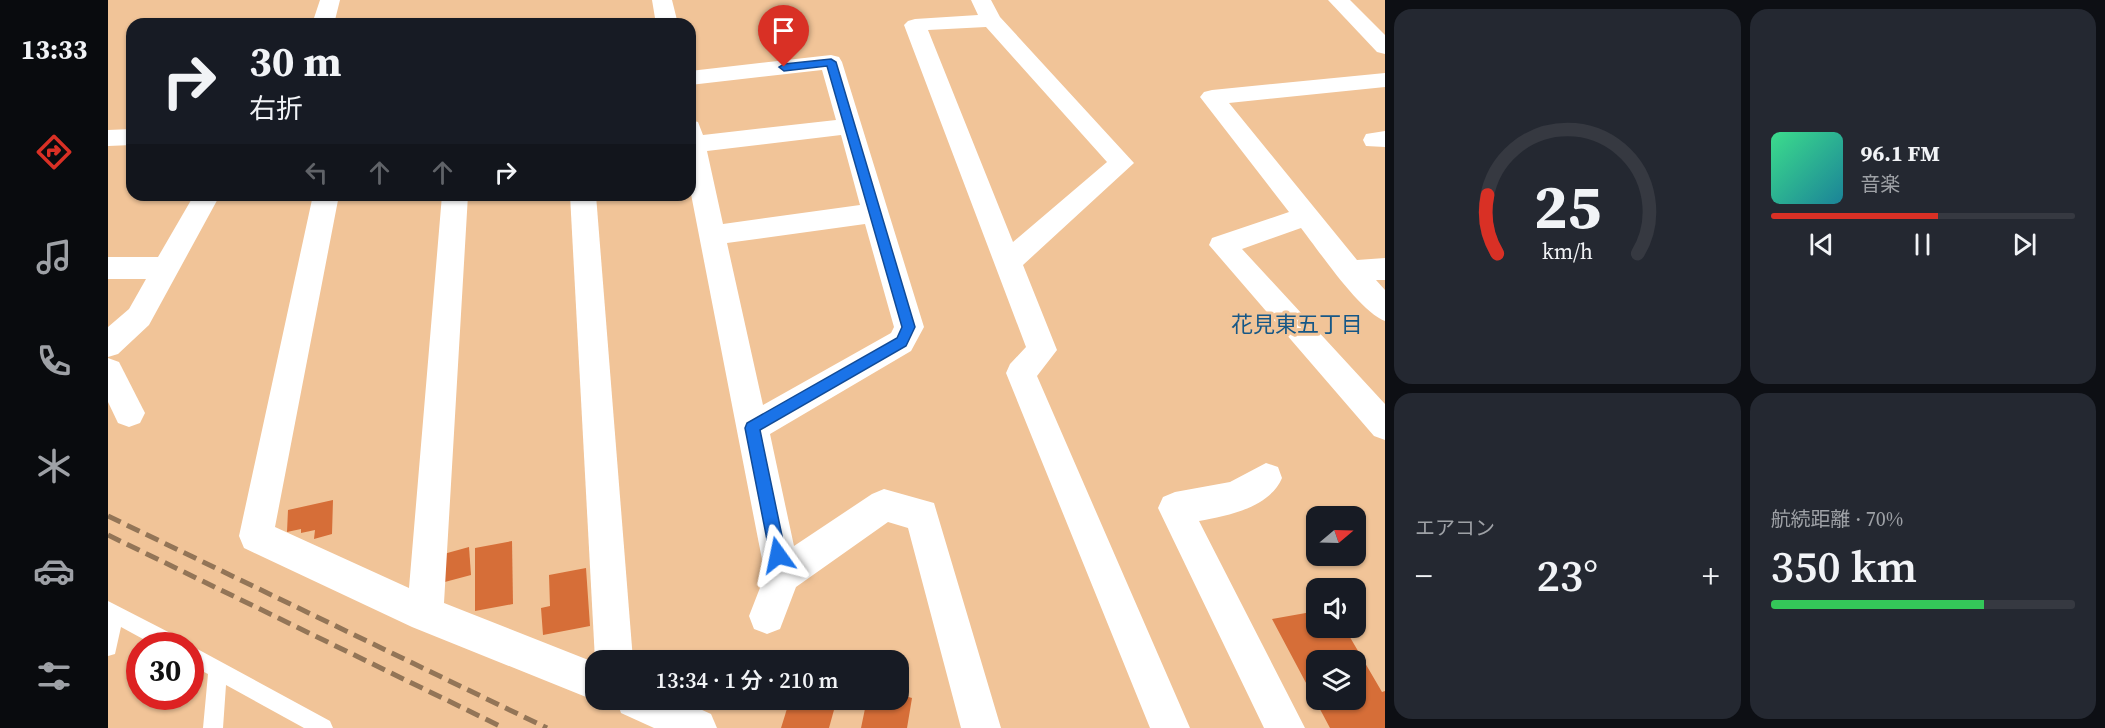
<!DOCTYPE html>
<html lang="ja">
<head>
<meta charset="utf-8">
<style>
	body { margin:0; font-family:"Source Serif 4","Noto Sans JP",serif; background:#242831; color:#f1f3f6; height:100vh; display:flex; flex-direction:column; font-size:22px; white-space:nowrap }
	* { box-sizing:border-box; margin:0 }
	p { font-size:20px; color:#9ea1a6 }
	.icon { flex:none; width:33px; height:33px; fill:none; stroke:currentColor; stroke-width:2; stroke-linecap:round; stroke-linejoin:round }
	.map { position:relative; flex:1; overflow:hidden }
	.side { display:flex; flex-direction:column; gap:9px; padding:9px; background:#0d0f14; width:720px }
	.side>* { flex:none }
	.hud { position:absolute; left:18px; top:18px; width:570px; height:183px; border-radius:18px; box-shadow:0 2px 4px #0004; background:#171b24; color:#f1f3f6; overflow:hidden }
	.needle { width:39px; rotate:71deg }
	.controls { position:absolute; left:1198px; top:506px; display:grid; gap:12px }
	.controls a { display:grid; place-items:center; width:60px; height:60px; border-radius:12px; background:#171b24; box-shadow:0 2px 4px #0004; font-size:30px }
	.speed { position:absolute; left:18px; top:632px; display:flex; gap:12px; font-size:30px; font-weight:700; text-align:center }
	.speed>* { display:grid; place-content:center; width:78px; height:78px; border-radius:50%; background:#171b24; box-shadow:0 2px 4px #0004; line-height:1 }
	.speed .limit { border:9px solid #d22; background:#fff; color:#111 }
	.pin { position:absolute; display:grid; place-items:center; width:51px; height:51px; color:#fff; margin:-62px -26px; border-radius:50% 50% 50% 0; rotate:-45deg; box-shadow:0 0 6px #0007 }
	.pin .icon { rotate:45deg }
	.me { position:absolute; width:66px; margin:-33px; rotate:348deg; stroke-linejoin:round; filter:drop-shadow(0 0 4px #0008) }
	.turn { display:flex; align-items:center; gap:21px; height:126px; padding:0 24px; font-size:27px }
	.turn .icon { width:78px; height:78px; stroke-width:2.5 }
	.turn b { display:block; font-size:42px; line-height:51px }
	.lanes { display:flex; align-items:center; height:57px; padding:0 24px; background:#0003; justify-content:center; gap:30px; direction:ltr }
	.lanes .off { opacity:.35 }
	.big { font-size:45px; font-weight:600; line-height:1.1 }
	.side .tile { flex:1; display:flex; flex-direction:column; justify-content:center; gap:9px; min-width:0; padding:0 21px; border-radius:18px; background:#242831 }
	.side .dial { align-items:center; gap:0 }
	.dial svg { height:156px; overflow:visible; fill:none; stroke:#363941; stroke-width:7; stroke-linecap:round; text-anchor:middle }
	.dial text { fill:#f1f3f6; stroke:none }
	.song { display:flex; align-items:center; gap:18px }
	.cover { width:72px; height:72px; border-radius:9px; background:linear-gradient(135deg,hsl(150 70% 55%),hsl(190 70% 35%)) }
	.played { height:6px; border-radius:3px; background:linear-gradient(90deg,#d93025 55%,#363941 55%) }
	.keys { display:flex; justify-content:space-around; direction:ltr }
	.heat { display:flex; justify-content:space-between; align-items:center; font-size:33px; direction:ltr }
	.charge { height:9px; border-radius:4px; background:linear-gradient(90deg,#34c759 70%,#363941 0) }
	.side .tiles { flex:1; display:grid; gap:9px; grid-template-columns:repeat(2,1fr) }
	.trip { position:absolute; left:477px; top:650px; width:324px; height:60px; border-radius:18px; background:#171b24; box-shadow:0 2px 4px #0004; font-weight:600; line-height:60px; text-align:center }
	main { display:flex; flex:1; min-height:0 }
	.tabs { display:flex; flex-direction:column; width:108px; justify-content:space-around; align-items:center; background:#090b0e; color:#9ea1a6 }
	.tabs .icon { width:42px; height:42px }
	.tabs .on { color:#d93025 }
	.tabs b { font-size:27px; color:#f1f3f6 }
	.map>svg:first-child { display:block }
	.building { fill:#d66e38; fill-rule:evenodd }
	.lines { fill:none; stroke-linecap:round; stroke-linejoin:round }
	.service { fill:#fff; fill-rule:evenodd }
	.minor { fill:#fff; fill-rule:evenodd }
	.rail { stroke:#937557; stroke-width:5; stroke-dasharray:14 7; stroke-linecap:butt }
	.route { fill:#1a73e8; stroke:#114b97; stroke-width:1.5 }
	.labels { text-anchor:middle; stroke-width:6; stroke-linejoin:round; paint-order:stroke }
	.neighbourhood-label { font-size:22px; fill:#165786; stroke:#f1c498 }
</style>
</head>
<body>
<main>
<nav class="tabs">
<b>13:33</b>
<svg class="icon on" aria-label="directions" viewBox="0 0 24 24"><path d="M12 3l9 9-9 9-9-9zM9 14v-3h6M13 9l2 2-2 2"/></svg>
<svg class="icon" aria-label="music" viewBox="0 0 24 24"><path d="M9 18V5l10-2v13"/><circle cx="6" cy="18" r="3"/><circle cx="16" cy="16" r="3"/></svg>
<svg class="icon" aria-label="phone" viewBox="0 0 24 24"><path d="M5 4h4l2 5-3 2q2 4 5 5l2-3 5 2v4C11 20 4 13 5 4z"/></svg>
<svg class="icon" aria-label="climate" viewBox="0 0 24 24"><path d="M12 3v18M4 7l16 10M4 17L20 7"/></svg>
<svg class="icon" aria-label="car" viewBox="0 0 24 24"><path d="M5 17H2v-5l4-1 3-4h7l3 4 3 1v5h-3M9 17h6M6 11h13"/><circle cx="7" cy="17" r="2"/><circle cx="17" cy="17" r="2"/></svg>
<svg class="icon" aria-label="filters" viewBox="0 0 24 24"><path d="M4 7h16M4 17h16"/><circle cx="9" cy="7" r="2"/><circle cx="15" cy="17" r="2"/></svg>
</nav>
<div class="map">
<svg width="1277" height="728" viewBox="0 0 1277 728">
	<rect width="100%" height="100%" fill="#f1c498"/>
	<!-- building -->
	<g class="building">
		<polygon points="225,500 224,534 206,539 207,530 193,533 193,529 179,532 180,510"/>
		<polygon points="404,541 405,604 367,611 367,548"/>
		<polygon points="361,547 363,575 333,583 332,555"/>
		<polygon points="478,568 482,626 435,635 433,608 442,606 441,575"/>
		<path d="M 1209,611 L 1209,627 L 1236,627 L 1274,692 L 1277,691 L 1277,728 L 1222,728 L 1164,619 ZM 1209,660 L 1248,660 L 1248,699 L 1209,699 Z"/>
		<polygon points="790,694 804,698 799,728 753,728 759,699 790,699"/>
		<polygon points="682,699 729,699 721,728 673,728"/>
	</g>
	<g class="lines">
		<!-- service -->
		<g class="service">
			<polygon points="0,601 72,638 74,645 46,645 13,627 7,654 0,656"/>
			<polygon points="81,645 82,645 222,721 225,728 196,728 118,685 115,728 95,728 100,674 82,665"/>
		</g>
		<!-- minor -->
		<g class="minor">
			<polygon points="212,0 232,0 226,24 204,24"/>
			<polygon points="544,0 564,0 570,24 548,24"/>
			<path d="M 863,0 L 883,0 L 892,17 L 1026,163 L 915,265 L 949,350 L 929,376 L 1082,728 L 1042,728 L 898,373 L 902,364 L 918,347 L 796,25 L 800,21 L 807,19 L 870,15 ZM 878,27 L 999,162 L 905,242 L 820,30 Z"/>
			<polygon points="1220,0 1242,0 1277,35 1277,54 1269,52"/>
			<path d="M 723,55 L 731,57 L 734,62 L 816,327 L 803,351 L 662,434 L 686,546 L 764,494 L 776,489 L 826,503 L 893,728 L 853,728 L 800,528 L 780,522 L 688,587 L 672,629 L 659,634 L 646,629 L 641,616 L 657,575 L 582,189 L 582,120 L 590,122 L 595,135 L 728,120 L 714,70 L 582,85 L 582,71 ZM 733,135 L 752,205 L 615,224 L 599,151 ZM 757,224 L 786,327 L 783,333 L 655,405 L 619,243 Z"/>
			<path d="M 1277,73 L 1277,87 L 1121,103 L 1249,260 L 1277,258 L 1277,280 L 1268,280 L 1277,290 L 1277,321 C 1252,312 1211,251 1193,228 L 1134,249 L 1277,404 L 1277,440 L 1266,436 L 1101,245 L 1104,238 L 1181,212 L 1092,97 L 1096,92 L 1104,90 Z"/>
			<polygon points="24,129 24,145 0,146 0,130"/>
			<polygon points="1277,131 1277,147 1258,146 1255,140 1258,134"/>
			<polygon points="86,195 112,195 41,325 10,354 0,357 0,327 21,309 38,279 0,279 0,257 50,257"/>
			<polygon points="205,195 231,195 167,527 301,588 334,195 360,195 336,603 488,663 488,699 493,699 488,701 304,627 136,548 131,536"/>
			<polygon points="462,195 488,195 525,660 487,660"/>
			<polygon points="0,358 11,362 37,413 32,423 21,427 10,423 0,402"/>
			<path d="M 1158,463 L 1170,467 L 1174,478 C 1162,507 1120,516 1091,521 L 1197,728 L 1156,728 L 1050,508 L 1055,497 L 1067,492 L 1122,482 Z"/>
			<polygon points="508,699 570,699 603,714 609,728 546,728 513,713"/>
		</g>
		<!-- rail -->
		<g class="rail">
			<polyline points="0,516 439,728"/>
			<polyline points="0,535 396,728"/>
		</g>
	</g>
	<!-- route -->
	<polygon class="route" points="723,59 728,62 807,327 798,346 652,430 678,555 676,560 670,563 665,560 662,555 637,428 639,423 789,338 794,327 719,66 676,71 671,67 676,64"/>
	<g class="labels">
		<!-- neighbourhood labels -->
		<g class="neighbourhood-label">
			<text x="1189" y="332">花見東五丁目</text>
		</g>
	</g>
</svg>
<div class="controls">
<a><svg class="needle" viewBox="-14 -14 28 28"><path d="M0-13l5 13h-10z" fill="#e53935"/><path d="M0 13l5-13h-10z" fill="#9ea1a6"/></svg></a>
<a><svg class="icon" aria-label="sound" viewBox="0 0 24 24"><path d="M4 9h4l5-4v14l-5-4H4zM17 9q2 3 0 6"/></svg></a>
<a><svg class="icon" aria-label="layers" viewBox="0 0 24 24"><path d="M12 4l9 5-9 5-9-5zM3 14l9 5 9-5"/></svg></a>
</div>
<div class="speed"><div class="limit">30</div></div>
<div class="pin" style="left:676px;top:67px;background:#d93025"><svg class="icon" aria-label="arrive" viewBox="0 0 24 24"><path d="M6 21V4h12l-3 4 3 4H6"/></svg></div>
<svg class="me" style="left:670px;top:555px" viewBox="-20 -20 40 40"><path d="M0-17L14 15 0 8-14 15z" fill="#1a73e8" stroke="#fff" stroke-width="4"/></svg>
<div class="trip">13:34 · 1 分 · 210 m</div>
<div class="hud">
<div class="turn"><svg class="icon" aria-label="right" viewBox="0 0 24 24"><path d="M7 20v-9h11M14 6l5 5-5 5"/></svg><div><b>30 m</b>右折</div></div>
<div class="lanes"><svg class="icon off" aria-label="left" viewBox="0 0 24 24"><path d="M17 20v-9H6M10 6l-5 5 5 5"/></svg><svg class="icon off" aria-label="ahead" viewBox="0 0 24 24"><path d="M12 20V5M6 11l6-6 6 6"/></svg><svg class="icon off" aria-label="ahead" viewBox="0 0 24 24"><path d="M12 20V5M6 11l6-6 6 6"/></svg><svg class="icon" aria-label="right" viewBox="0 0 24 24"><path d="M7 20v-9h11M14 6l5 5-5 5"/></svg></div>
</div>
</div>
<section class="side">
<div class="tiles">
<div class="tile dial"><svg viewBox="0 0 100 80">
<path d="M14 69A42 42 0 1 1 86 69"/>
<path d="M14 69A42 42 0 0 1 9 39" stroke="#d93025"/>
<text x="50" y="56" font-size="32" font-weight="700">25</text>
<text x="50" y="72" font-size="11">km/h</text>
</svg></div>
<div class="tile">
<div class="song"><i class="cover"></i><div><b>96.1 FM</b><p>音楽</p></div></div>
<div class="played"></div>
<div class="keys"><svg class="icon" aria-label="previous" viewBox="0 0 24 24"><path d="M18 5L8 12l10 7zM5 5v14"/></svg><svg class="icon" aria-label="pause" viewBox="0 0 24 24"><path d="M8 5v14M16 5v14"/></svg><svg class="icon" aria-label="next" viewBox="0 0 24 24"><path d="M6 5l10 7-10 7zM19 5v14"/></svg></div>
</div>
<div class="tile"><p>エアコン</p>
<div class="heat"><a>−</a><b class="big">23°</b><a>+</a></div>
</div>
<div class="tile"><p>航続距離 · 70%</p><b class="big">350 km</b><div class="charge"></div></div>
</div>
</section>
</main>
</body>
</html>
